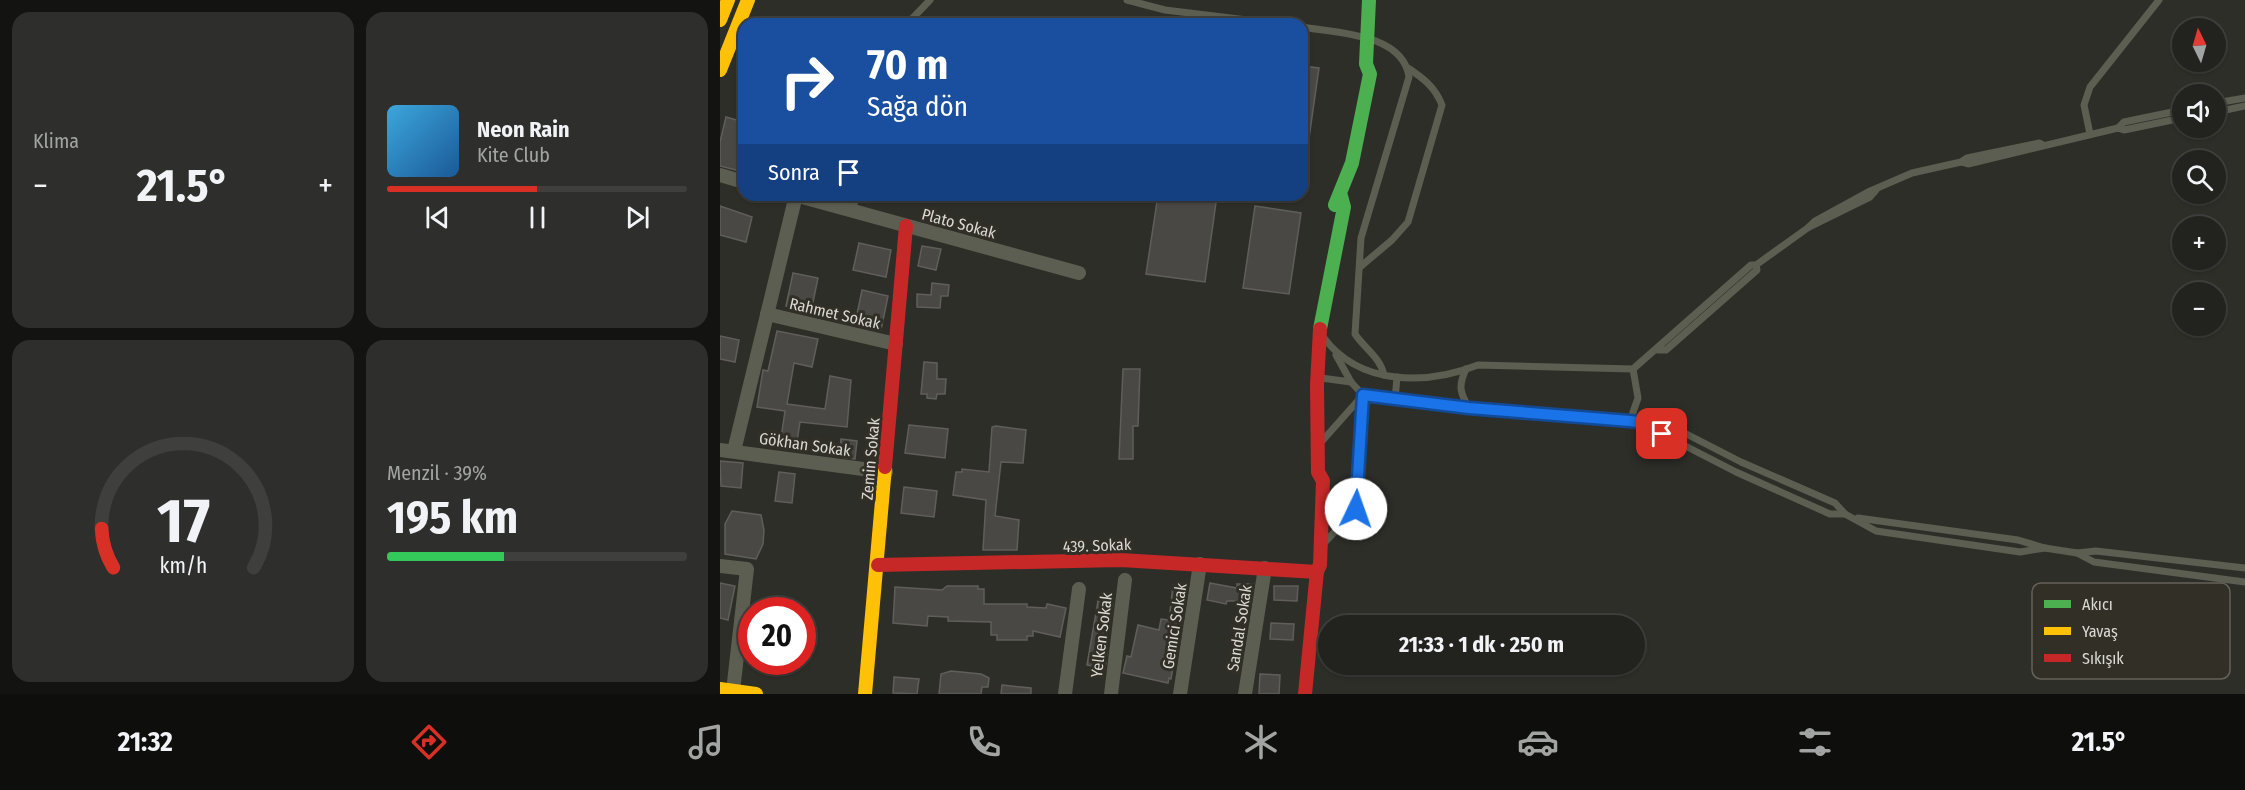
<!DOCTYPE html>
<html lang="tr">
<head>
<meta charset="utf-8">
<style>
	body { margin:0; font-family:"Fira Sans Condensed",sans-serif; background:#2e2f2c; color:#f1f3f6; height:100vh; display:flex; flex-direction:column; font-size:22px; white-space:nowrap }
	* { box-sizing:border-box; margin:0 }
	p { font-size:20px; color:#a2a4a4 }
	.icon { flex:none; width:33px; height:33px; fill:none; stroke:currentColor; stroke-width:2; stroke-linecap:round; stroke-linejoin:round }
	.map { position:relative; flex:1; overflow:hidden }
	.details { display:flex; flex-direction:column; gap:12px; padding:12px; background:#131311; width:720px }
	.details>* { flex:none }
	.top-card { position:absolute; left:18px; top:18px; width:570px; height:183px; border-radius:18px; box-shadow:0 2px 4px #0004,0 0 0 2px #3f3f3d; background:#1a4fa0; color:#fff; overflow:hidden }
	.needle { width:39px; rotate:355deg }
	.tools { position:absolute; left:1452px; top:18px; display:grid; gap:12px }
	.tools a { display:grid; place-items:center; width:54px; height:54px; border-radius:50%; background:#22221f; box-shadow:0 2px 4px #0004,0 0 0 2px #3f3f3d; font-size:30px }
	.speed { position:absolute; left:18px; top:597px; display:flex; gap:12px; font-size:30px; font-weight:700; text-align:center }
	.speed>* { display:grid; place-content:center; width:78px; height:78px; border-radius:50%; background:#22221f; box-shadow:0 2px 4px #0004,0 0 0 2px #3f3f3d; line-height:1 }
	.speed .limit { border:9px solid #d22; background:#fff; color:#111 }
	.pin { position:absolute; display:grid; place-items:center; width:51px; height:51px; color:#fff; margin:-26px; border-radius:12px; box-shadow:0 3px 9px #0006 }
	.me { position:absolute; width:66px; margin:-33px; rotate:3deg; stroke-linejoin:round; filter:drop-shadow(0 0 4px #0008) }
	.turn { display:flex; align-items:center; gap:21px; height:126px; padding:0 30px; font-size:27px }
	.turn .icon { width:78px; height:78px; stroke-width:2.5 }
	.turn b { display:block; font-size:42px; line-height:51px }
	.then { display:flex; align-items:center; height:57px; padding:0 30px; background:#0003; gap:12px; font-size:22px }
	.big { font-size:45px; font-weight:700; line-height:1.1 }
	.details .tile { flex:1; display:flex; flex-direction:column; justify-content:center; gap:9px; min-width:0; padding:0 21px; border-radius:18px; background:#2e2f2c }
	.details .dial { align-items:center; gap:0 }
	.dial svg { height:156px; overflow:visible; fill:none; stroke:#3f3f3d; stroke-width:7; stroke-linecap:round; text-anchor:middle }
	.dial text { fill:#f1f3f6; stroke:none }
	.song { display:flex; align-items:center; gap:18px }
	.cover { width:72px; height:72px; border-radius:9px; background:linear-gradient(135deg,hsl(200 70% 55%),hsl(210 70% 35%)) }
	.played { height:6px; border-radius:3px; background:linear-gradient(90deg,#d93025 50%,#3f3f3d 50%) }
	.keys { display:flex; justify-content:space-around; direction:ltr }
	.heat { display:flex; justify-content:space-between; align-items:center; font-size:33px; direction:ltr }
	.charge { height:9px; border-radius:4px; background:linear-gradient(90deg,#34c759 39%,#3f3f3d 0) }
	.details .tiles { flex:1; display:grid; gap:12px; grid-template-columns:repeat(2,1fr) }
	.trip { position:absolute; left:598px; top:615px; width:327px; height:60px; border-radius:30px; background:#22221f; box-shadow:0 2px 4px #0004,0 0 0 2px #3f3f3d; font-weight:700; line-height:60px; text-align:center }
	.menu { display:flex; height:96px; justify-content:space-around; align-items:center; background:#0e0e0c; color:#a2a4a4 }
	.menu .icon { width:42px; height:42px }
	.menu .active { color:#d93025 }
	.menu b { font-size:27px; color:#f1f3f6 }
	main { display:flex; flex:1; min-height:0 }
	.map>svg:first-child { display:block }
	.building { fill:#494844; stroke:#605e5a; stroke-width:1.5 }
	.lines { fill:none; stroke-linecap:round; stroke-linejoin:round }
	.lane { stroke:#5b5e50; stroke-width:7 }
	.street { stroke:#5b5e50; stroke-width:14 }
	.fast { stroke:#4caf50; stroke-width:14 }
	.slow { stroke:#ffc107; stroke-width:14 }
	.jam { stroke:#c62828; stroke-width:14 }
	.route-casing { stroke:#114b97; stroke-width:15 }
	.route { stroke:#1a73e8; stroke-width:10 }
	.labels { text-anchor:middle; stroke-width:6; stroke-linejoin:round; paint-order:stroke }
	.street-label { font-size:16px; fill:#dad9d3; stroke:#312f26 }
	.key { fill:#312f26; stroke:#64625a; stroke-width:1.5 }
	.key-label { font-size:16px; fill:#dad9d3 }
</style>
</head>
<body>
<main>
<section class="details">
<div class="tiles">
<div class="tile"><p>Klima</p>
<div class="heat"><a>−</a><b class="big">21.5°</b><a>+</a></div>
</div>
<div class="tile">
<div class="song"><i class="cover"></i><div><b>Neon Rain</b><p>Kite Club</p></div></div>
<div class="played"></div>
<div class="keys"><svg class="icon" aria-label="previous" viewBox="0 0 24 24"><path d="M18 5L8 12l10 7zM5 5v14"/></svg><svg class="icon" aria-label="pause" viewBox="0 0 24 24"><path d="M8 5v14M16 5v14"/></svg><svg class="icon" aria-label="next" viewBox="0 0 24 24"><path d="M6 5l10 7-10 7zM19 5v14"/></svg></div>
</div>
<div class="tile dial"><svg viewBox="0 0 100 80">
<path d="M14 69A42 42 0 1 1 86 69"/>
<path d="M14 69A42 42 0 0 1 8 49" stroke="#d93025"/>
<text x="50" y="56" font-size="32" font-weight="700">17</text>
<text x="50" y="72" font-size="11">km/h</text>
</svg></div>
<div class="tile"><p>Menzil · 39%</p><b class="big">195 km</b><div class="charge"></div></div>
</div>
</section>
<div class="map">
<svg width="1525" height="694" viewBox="0 0 1525 694">
	<rect width="100%" height="100%" fill="#2e2e29"/>
	<!-- building -->
	<g class="building">
		<polygon points="582,66 599,68 588,145 582,145"/>
		<polygon points="6,117 24,122 24,172 0,166 0,142"/>
		<polygon points="438,195 497,195 485,282 426,274"/>
		<polygon points="0,206 32,217 26,242 0,235"/>
		<polygon points="535,206 581,213 569,294 523,288"/>
		<polygon points="139,243 171,250 166,277 133,270"/>
		<polygon points="202,246 221,249 216,270 198,266"/>
		<polygon points="73,273 98,278 91,312 66,306"/>
		<polygon points="212,283 229,285 228,296 221,296 220,308 197,307 197,294 211,295"/>
		<polygon points="142,290 168,296 161,330 135,324"/>
		<polygon points="57,331 98,339 92,367 74,363 67,404 105,409 110,376 131,380 127,427 80,422 76,448 60,445 65,411 37,407 43,370 48,371"/>
		<polygon points="0,336 19,340 15,362 0,359"/>
		<polygon points="204,362 217,363 217,379 226,379 225,394 217,394 216,399 207,398 207,394 201,394"/>
		<polygon points="403,369 420,369 418,426 413,426 413,459 399,459"/>
		<polygon points="189,425 228,429 225,458 185,453"/>
		<polygon points="276,426 306,430 303,463 281,462 275,516 299,520 297,550 263,550 266,500 233,495 236,472 242,472 242,469 269,472 272,427"/>
		<polygon points="121,439 137,441 135,459 119,457"/>
		<polygon points="0,461 23,463 21,488 1,486"/>
		<polygon points="59,472 75,474 72,503 55,501"/>
		<polygon points="184,487 217,491 214,517 181,513"/>
		<polygon points="12,511 41,515 44,530 43,544 36,559 5,554 5,524"/>
		<polygon points="0,583 15,586 8,620 0,618"/>
		<polygon points="490,583 517,588 517,584 533,584 531,601 507,601 506,604 487,600"/>
		<polygon points="453,585 467,587 451,679 449,678 448,683 403,673 407,656 411,657 418,625 439,630 441,619 449,620"/>
		<polygon points="227,586 258,586 258,589 264,589 264,604 307,604 307,607 326,608 327,604 346,608 340,637 313,631 313,636 307,636 307,640 277,640 277,635 271,635 271,622 228,621 228,617 208,616 207,626 173,623 175,587 222,590"/>
		<polygon points="554,586 578,586 577,601 554,600"/>
		<polygon points="378,601 393,604 384,651 387,651 385,669 367,665"/>
		<polygon points="551,623 574,624 573,640 550,639"/>
		<polygon points="231,671 261,674 269,678 268,687 262,687 261,694 219,694 221,674"/>
		<polygon points="540,674 560,675 559,694 539,694"/>
		<polygon points="174,677 199,679 197,694 173,693"/>
		<polygon points="282,685 311,688 311,694 281,694"/>
	</g>
	<g class="lines">
		<!-- lane -->
		<g class="lane">
			<polyline points="407,0 445,10 560,24"/>
			<polyline points="187,24 210,0"/>
			<path d="M 582,27 C 616,33 683,33 689,77 L 641,238 L 635,334 C 645,349 660,357 664,375"/>
			<polyline points="1496,103 1525,98"/>
			<polyline points="1496,112 1525,106"/>
			<polyline points="1398,128 1404,122 1462,110"/>
			<polyline points="1370,134 1364,105 1370,87 1439,0"/>
			<polyline points="1241,162 1248,164 1398,128 1404,130 1462,118"/>
			<polyline points="133,209 136,195"/>
			<polyline points="1089,227 1150,197 1156,190"/>
			<path d="M 640,267 L 672,240 L 688,222 L 722,105 C 715,87 703,78 688,68"/>
			<path d="M 604,338 C 640,386 707,385 758,365 L 913,369 L 1031,265 L 1036,265 L 1089,227 L 1095,221 L 1148,192 L 1192,173 L 1241,162 L 1247,158 L 1319,143 L 1323,145"/>
			<polyline points="938,350 946,350 1037,270 1036,265"/>
			<path d="M 746,369 C 738,386 740,393 749,408 L 910,421"/>
			<polyline points="913,369 918,398 910,421 945,423 1021,462 1115,503 1125,514 1156,531 1300,552 1325,548"/>
			<polyline points="601,378 631,382"/>
			<polyline points="675,400 749,408"/>
			<polyline points="930,424 942,434 1016,472 1110,514 1125,514"/>
			<polyline points="603,440 643,395 675,400 677,377"/>
			<polyline points="1138,518 1298,540 1325,548 1357,553 1376,551 1525,568"/>
			<polyline points="605,542 636,509 643,395 631,382 616,355"/>
			<polyline points="1357,553 1374,562 1525,582"/>
		</g>
		<!-- street -->
		<g class="street">
			<polyline points="0,175 24,182"/>
			<polyline points="75,195 359,273"/>
			<polyline points="47,314 176,344"/>
			<polyline points="0,450 166,472"/>
			<polyline points="14,451 76,195"/>
			<polyline points="0,566 27,569 13,691"/>
			<polyline points="345,694 359,589"/>
			<polyline points="391,694 405,580"/>
			<polyline points="460,694 480,564"/>
			<polyline points="525,694 545,568"/>
		</g>
		<!-- fast -->
		<g class="fast">
			<polyline points="615,205 632,163 650,74 646,64 649,0"/>
			<polyline points="600,329 624,207 621,196"/>
		</g>
		<!-- slow -->
		<g class="slow">
			<polyline points="0,20 8,0"/>
			<polyline points="0,70 28,0"/>
			<polyline points="0,689 36,694"/>
			<polyline points="145,694 165,467"/>
		</g>
		<!-- jam -->
		<g class="jam">
			<polyline points="165,467 186,226"/>
			<polyline points="158,565 401,560 597,572"/>
			<polyline points="585,694 597,571 600,565 603,481 598,472 597,385 600,329"/>
		</g>
	</g>
	<g class="lines">
		<!-- route casing -->
		<g class="route-casing">
			<polyline id="route" points="636,509 643,395 749,408 910,421 930,424 942,434"/>
		</g>
		<!-- route -->
		<use href="#route" class="route"/>
	</g>
	<g class="labels">
		<!-- street labels -->
		<g class="street-label">
			<text transform="translate(239 223) rotate(15)" y="6">Plato Sokak</text>
			<text transform="translate(115 313) rotate(13)" y="6">Rahmet Sokak</text>
			<text transform="translate(85 444) rotate(8)" y="6">Gökhan Sokak</text>
			<text transform="translate(150 459) rotate(-85)" y="6">Zemin Sokak</text>
			<text transform="translate(377 545) rotate(-2)" y="6">439. Sokak</text>
			<text transform="translate(454 626) rotate(-81)" y="6">Gemici Sokak</text>
			<text transform="translate(519 628) rotate(-81)" y="6">Sandal Sokak</text>
			<text transform="translate(381 635) rotate(-83)" y="6">Yelken Sokak</text>
		</g>
	</g>
	<!-- legend -->
	<rect x="1312" y="583" width="198" height="96" rx="9" class="key"/>
	<rect x="1324" y="600" width="27" height="8" fill="#4caf50"/>
	<rect x="1324" y="627" width="27" height="8" fill="#ffc107"/>
	<rect x="1324" y="654" width="27" height="8" fill="#c62828"/>
	<g class="key-label">
		<text x="1362" y="610">Akıcı</text>
		<text x="1362" y="637">Yavaş</text>
		<text x="1362" y="664">Sıkışık</text>
	</g>
</svg>
<div class="tools">
<a><svg class="needle" viewBox="-14 -14 28 28"><path d="M0-13l5 13h-10z" fill="#e53935"/><path d="M0 13l5-13h-10z" fill="#a2a4a4"/></svg></a>
<a><svg class="icon" aria-label="sound" viewBox="0 0 24 24"><path d="M4 9h4l5-4v14l-5-4H4zM17 9q2 3 0 6"/></svg></a>
<a><svg class="icon" aria-label="search" viewBox="0 0 24 24"><circle cx="10" cy="10" r="6"/><path d="M15 15l6 6"/></svg></a>
<a>+</a>
<a>−</a>
</div>
<div class="speed"><div class="limit">20</div></div>
<div class="pin" style="left:942px;top:434px;background:#d93025"><svg class="icon" aria-label="arrive" viewBox="0 0 24 24"><path d="M6 21V4h12l-3 4 3 4H6"/></svg></div>
<svg class="me" style="left:636px;top:509px" viewBox="-20 -20 40 40"><circle r="19" fill="#fff"/><path d="M0-13L10 11 0 6-10 11z" fill="#1a73e8"/></svg>
<div class="trip">21:33 · 1 dk · 250 m</div>
<div class="top-card">
<div class="turn"><svg class="icon" aria-label="right" viewBox="0 0 24 24"><path d="M7 20v-9h11M14 6l5 5-5 5"/></svg><div><b>70 m</b>Sağa dön</div></div>
<div class="then">Sonra<svg class="icon" aria-label="arrive" viewBox="0 0 24 24"><path d="M6 21V4h12l-3 4 3 4H6"/></svg></div>
</div>
</div>
</main>
<nav class="menu">
<b>21:32</b>
<svg class="icon active" aria-label="directions" viewBox="0 0 24 24"><path d="M12 3l9 9-9 9-9-9zM9 14v-3h6M13 9l2 2-2 2"/></svg>
<svg class="icon" aria-label="music" viewBox="0 0 24 24"><path d="M9 18V5l10-2v13"/><circle cx="6" cy="18" r="3"/><circle cx="16" cy="16" r="3"/></svg>
<svg class="icon" aria-label="phone" viewBox="0 0 24 24"><path d="M5 4h4l2 5-3 2q2 4 5 5l2-3 5 2v4C11 20 4 13 5 4z"/></svg>
<svg class="icon" aria-label="climate" viewBox="0 0 24 24"><path d="M12 3v18M4 7l16 10M4 17L20 7"/></svg>
<svg class="icon" aria-label="car" viewBox="0 0 24 24"><path d="M5 17H2v-5l4-1 3-4h7l3 4 3 1v5h-3M9 17h6M6 11h13"/><circle cx="7" cy="17" r="2"/><circle cx="17" cy="17" r="2"/></svg>
<svg class="icon" aria-label="filters" viewBox="0 0 24 24"><path d="M4 7h16M4 17h16"/><circle cx="9" cy="7" r="2"/><circle cx="15" cy="17" r="2"/></svg>
<b>21.5°</b>
</nav>
</body>
</html>
